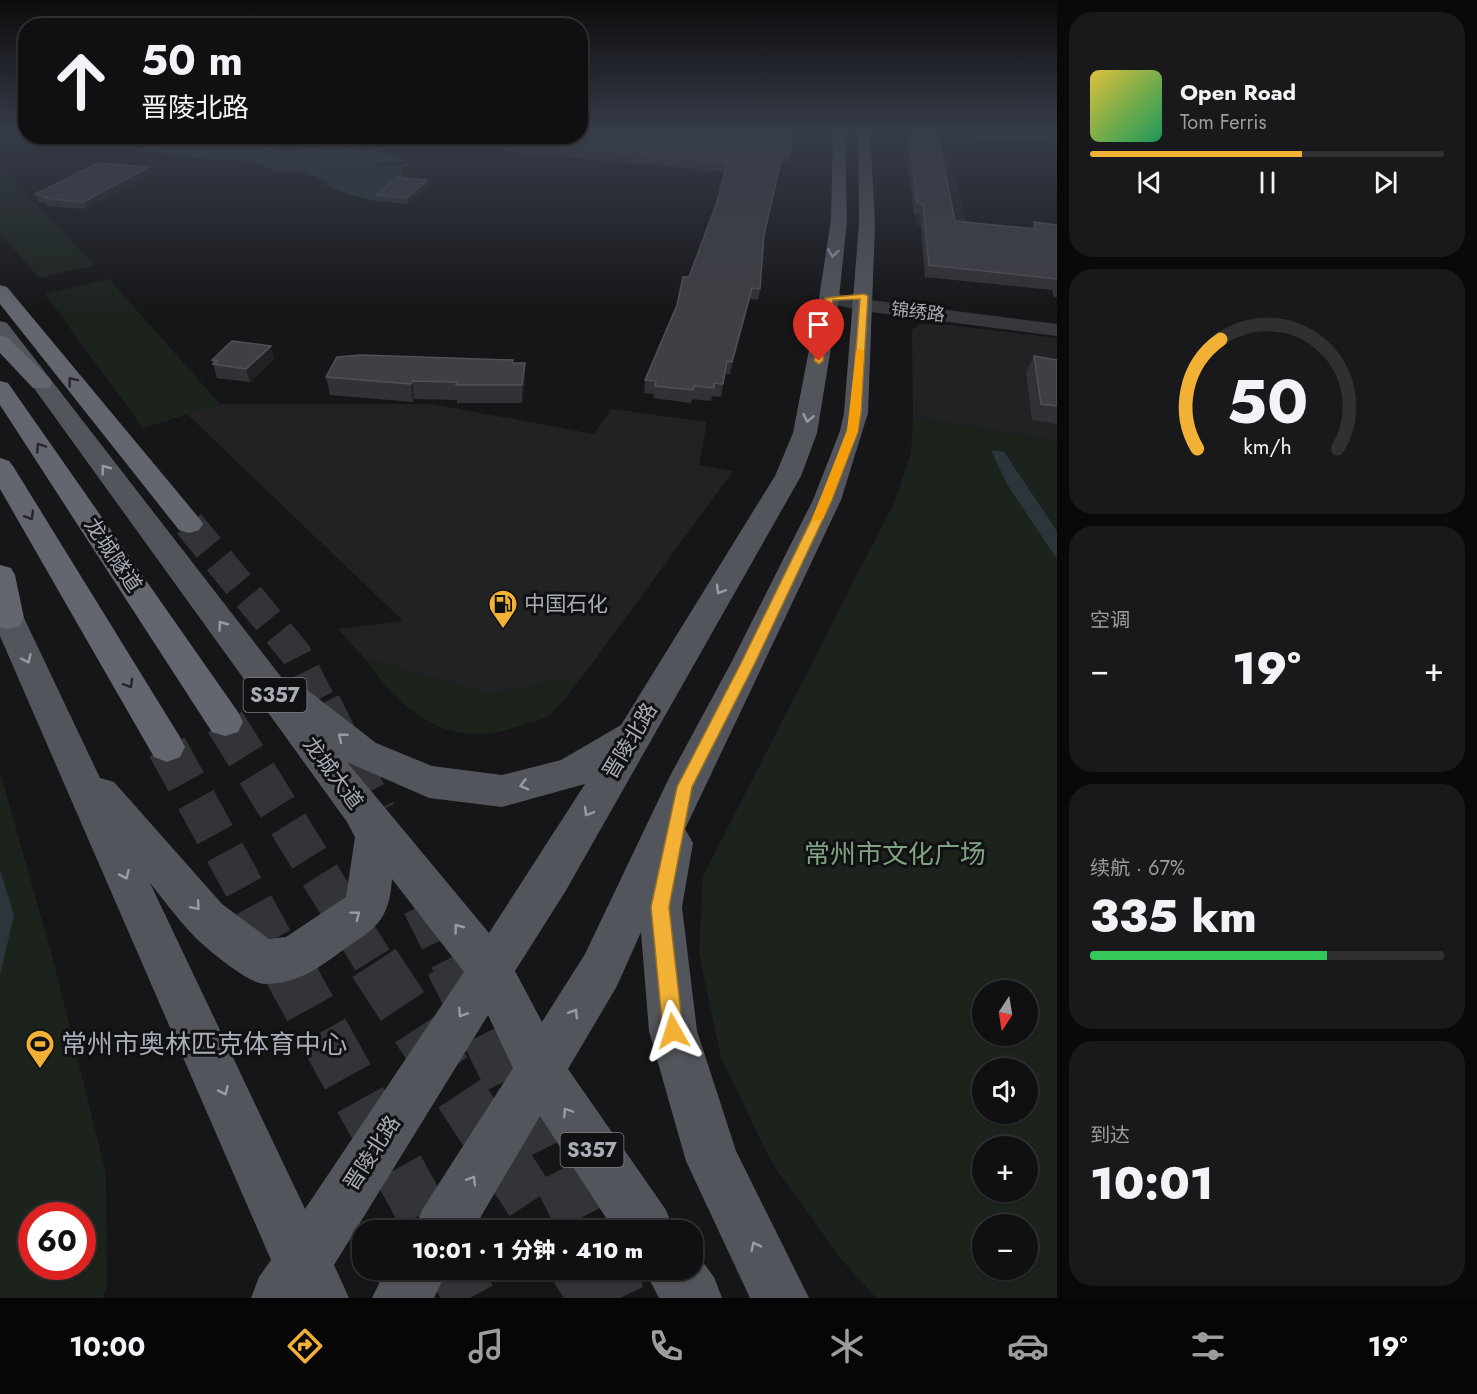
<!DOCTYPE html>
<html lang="zh">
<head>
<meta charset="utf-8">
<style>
	body { margin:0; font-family:Jost,"Noto Sans SC",sans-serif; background:#19191b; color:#f1f3f6; height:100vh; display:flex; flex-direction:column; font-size:22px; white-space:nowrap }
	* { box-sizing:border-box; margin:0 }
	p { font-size:20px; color:#9c9d9f }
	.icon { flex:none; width:33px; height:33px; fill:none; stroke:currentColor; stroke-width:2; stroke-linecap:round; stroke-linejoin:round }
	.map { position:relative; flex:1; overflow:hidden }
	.sheet { display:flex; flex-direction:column; gap:12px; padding:12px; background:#09090a; width:420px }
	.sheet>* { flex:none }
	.hud { position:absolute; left:18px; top:18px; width:570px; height:126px; border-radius:24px; box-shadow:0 2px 4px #0004,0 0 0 2px #303032; background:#101012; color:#f1f3f6; overflow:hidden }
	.needle { width:39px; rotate:192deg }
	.buttons { position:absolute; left:972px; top:980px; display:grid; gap:12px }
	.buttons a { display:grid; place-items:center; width:66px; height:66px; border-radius:50%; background:#101012; box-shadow:0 2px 4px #0004,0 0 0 2px #303032; font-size:30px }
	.speed { position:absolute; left:18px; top:1202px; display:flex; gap:12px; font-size:30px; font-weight:700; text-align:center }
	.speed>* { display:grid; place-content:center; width:78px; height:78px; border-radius:50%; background:#101012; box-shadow:0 2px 4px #0004,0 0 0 2px #303032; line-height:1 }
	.speed .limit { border:9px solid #d22; background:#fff; color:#111 }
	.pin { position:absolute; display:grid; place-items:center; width:51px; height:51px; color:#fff; margin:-62px -26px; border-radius:50% 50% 50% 0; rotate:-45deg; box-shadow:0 0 6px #0007 }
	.pin .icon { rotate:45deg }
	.me { position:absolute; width:66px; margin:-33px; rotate:354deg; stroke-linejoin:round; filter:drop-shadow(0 0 4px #0008) }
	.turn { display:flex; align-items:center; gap:21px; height:126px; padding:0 24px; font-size:27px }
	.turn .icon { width:78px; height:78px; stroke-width:2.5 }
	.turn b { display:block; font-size:42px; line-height:51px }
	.big { font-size:45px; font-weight:800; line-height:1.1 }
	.sheet .card { flex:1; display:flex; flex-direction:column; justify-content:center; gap:9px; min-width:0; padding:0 21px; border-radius:24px; background:#19191b }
	.sheet .dial { align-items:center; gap:0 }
	.dial svg { height:156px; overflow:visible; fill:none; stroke:#303032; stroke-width:7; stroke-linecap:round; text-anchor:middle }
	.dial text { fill:#f1f3f6; stroke:none }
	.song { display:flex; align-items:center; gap:18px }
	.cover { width:72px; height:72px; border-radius:9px; background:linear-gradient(135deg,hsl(50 70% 55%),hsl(150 70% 35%)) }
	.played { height:6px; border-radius:3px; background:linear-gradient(90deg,#f2b134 60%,#303032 60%) }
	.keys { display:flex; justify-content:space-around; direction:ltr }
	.heat { display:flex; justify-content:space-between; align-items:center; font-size:33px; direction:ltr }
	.charge { height:9px; border-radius:4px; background:linear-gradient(90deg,#34c759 67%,#303032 0) }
	.trip { position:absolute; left:352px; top:1220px; width:351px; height:60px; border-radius:24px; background:#101012; box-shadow:0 2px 4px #0004,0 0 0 2px #303032; font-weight:800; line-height:60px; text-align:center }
	.menu { display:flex; height:96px; justify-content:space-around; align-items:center; background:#060607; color:#9c9d9f }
	.menu .icon { width:42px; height:42px }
	.menu .active { color:#f2b134 }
	.menu b { font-size:27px; color:#f1f3f6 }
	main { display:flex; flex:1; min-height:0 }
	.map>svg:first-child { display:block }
	.built { fill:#222225 }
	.green { fill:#1c231d; fill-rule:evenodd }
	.water { fill:#2c353c }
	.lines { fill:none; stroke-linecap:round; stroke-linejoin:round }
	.highway-tunnel-far2 { stroke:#333438; stroke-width:31; stroke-dasharray:31 16; stroke-linecap:butt }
	.highway-tunnel-far1 { stroke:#333438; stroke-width:40; stroke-dasharray:40 20; stroke-linecap:butt }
	.highway-tunnel { stroke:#333438; stroke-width:52; stroke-dasharray:52 26; stroke-linecap:butt }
	.minor { fill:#37383d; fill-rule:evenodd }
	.major { fill:#53555c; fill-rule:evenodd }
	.highway { fill:#63666e; fill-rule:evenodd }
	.wall { fill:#323236 }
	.shaded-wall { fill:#212124 }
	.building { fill:#3f3f44; stroke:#4f5156; stroke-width:1.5 }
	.oneway { stroke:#979ba6 }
	.oneway2 { stroke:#26262a }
	.route { fill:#f2b134; stroke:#9d7322; stroke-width:1.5 }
	.slow { fill:#f59e0b }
	.labels { text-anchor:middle; stroke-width:6; stroke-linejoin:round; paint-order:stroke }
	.far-street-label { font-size:18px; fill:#a8adb8; stroke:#111113 }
	.shield { fill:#111113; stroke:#7b7e86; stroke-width:1.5 }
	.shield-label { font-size:20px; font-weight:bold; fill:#a8adb8 }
	.street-label { font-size:21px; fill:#a8adb8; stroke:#111113 }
	.poi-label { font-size:21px; fill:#a8adb8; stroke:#111113; text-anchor:start }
	.near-park-label { font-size:26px; fill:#7fa381; stroke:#111113 }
	.near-poi-label { font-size:26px; fill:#a8adb8; stroke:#111113; text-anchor:start }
</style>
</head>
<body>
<main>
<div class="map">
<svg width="1057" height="1298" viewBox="0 0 1057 1298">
	<rect width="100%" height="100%" fill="#161618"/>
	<!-- built -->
	<g class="built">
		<polygon points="900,134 946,137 968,231 917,226"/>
		<polygon points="920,324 949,325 1057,338 1057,441 913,417 912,330"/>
		<polygon points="221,404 432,404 594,434 611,409 707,422 699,465 733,471 583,676 490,694 364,658 338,629 403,621 187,414"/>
	</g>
	<!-- green -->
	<g class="green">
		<polygon points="0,167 95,265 39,278 0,233"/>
		<polygon points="109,279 220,404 221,404 143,428 45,294"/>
		<path d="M 913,417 L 1057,441 L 1057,1298 L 876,1298 L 841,1259 L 772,1163 L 721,1058 L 699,953 L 703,876 L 894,503 L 911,453 ZM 982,990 L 1028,990 L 1028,1035 L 982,1035 ZM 982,1068 L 1028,1068 L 1028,1113 L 982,1113 ZM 982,1146 L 1028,1146 L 1028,1191 L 982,1191 ZM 982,1224 L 1028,1224 L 1028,1269 L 982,1269 Z"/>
		<path d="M 364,658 L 490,694 L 583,676 C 572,688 560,708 546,717 C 538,722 525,724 516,727 C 446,751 403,711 364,658 Z"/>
		<path d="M 0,772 L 54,963 L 106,1174 L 107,1284 L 103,1298 L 0,1298 ZM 32,1215 L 82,1215 L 82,1266 L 32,1266 Z"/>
	</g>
	<!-- water -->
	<g class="water">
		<polygon points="210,137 255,142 283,150 351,148 386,153 406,161 376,163 378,167 409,164 402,170 405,179 393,187 385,186 374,195 383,196 377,201 350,195 327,186 327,181 301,171 277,171 251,161 207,159 142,150 145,144 138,141"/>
		<polygon points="991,450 1004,452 1057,531 1057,559 1007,484"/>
		<polygon points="0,870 14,915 0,975"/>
	</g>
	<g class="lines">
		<!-- highway-tunnel-far2 -->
		<polyline class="highway-tunnel-far2" points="189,524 296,654 322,705"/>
		<!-- highway-tunnel-far1 -->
		<g class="highway-tunnel-far1">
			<polyline points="321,704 376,813"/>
			<polyline points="225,722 375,964"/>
			<polyline points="167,747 286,964"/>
			<polyline points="422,905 452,964"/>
		</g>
		<!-- highway-tunnel -->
		<g class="highway-tunnel">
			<polyline points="285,963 432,1230"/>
			<polyline points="374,963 550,1230"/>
			<polyline points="451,963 586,1230"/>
			<polyline points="454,1269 470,1298"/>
			<polyline points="576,1269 595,1298"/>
			<polyline points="606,1269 620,1298"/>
		</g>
		<!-- minor -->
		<g class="minor">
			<polygon points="958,132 1057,135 1057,143 964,136"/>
			<polygon points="829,292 863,299 1057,324 1057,336 863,311 822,302 819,298 822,294"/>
		</g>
		<!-- major -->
		<g class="major">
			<path d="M 833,132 L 845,132 L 847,220 L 839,298 L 817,433 L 801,476 L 565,892 L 515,971 L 542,1022 L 585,954 L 670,776 L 731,663 L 813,500 L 840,431 L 844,413 L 859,223 L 858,132 L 870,132 L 875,223 L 868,413 L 841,500 L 685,829 L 693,843 L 682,907 L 697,1031 L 736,1151 L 809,1298 L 750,1298 L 686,1161 L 649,1031 L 641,932 L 617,986 L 568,1069 L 666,1210 L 674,1230 L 614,1230 L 540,1116 L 473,1230 L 414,1230 L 422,1210 L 513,1068 L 488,1015 L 334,1265 L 349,1298 L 251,1298 L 259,1277 L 271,1260 L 0,636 L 0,597 L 11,600 L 24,618 L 100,778 L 114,782 L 222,904 L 269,939 L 286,937 L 346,897 L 355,837 L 347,822 L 0,341 L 0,321 L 7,323 L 285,682 L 301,685 L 376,743 L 432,766 L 502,775 L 561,760 L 621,725 L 775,476 L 793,433 L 819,298 L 831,220 ZM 347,762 L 429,798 L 502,807 L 585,784 L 489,933 ZM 392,879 L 464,972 L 305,1209 L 150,883 C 163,899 176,917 191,933 C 203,946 248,984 265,984 C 297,984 319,968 343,950 C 375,928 389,922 392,879 Z"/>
			<polygon points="693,1249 714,1277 722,1298 659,1298 644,1269 693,1269"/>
			<polygon points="386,1269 448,1269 434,1298 372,1298"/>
		</g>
		<!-- highway -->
		<g class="highway">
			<polygon points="0,285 7,287 199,518 203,524 199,530 189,533 179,530 0,304"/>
			<polygon points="0,335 7,337 49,378 52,383 49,388 33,388 0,353"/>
			<polygon points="0,381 8,383 238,712 243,722 238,732 225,736 212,732 0,405"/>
			<polygon points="0,458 9,461 13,466 180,737 185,747 180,757 167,762 154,757 0,489"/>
			<polygon points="0,565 11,568 15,575 24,618 19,626 8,629 0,627"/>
		</g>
	</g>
	<!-- wall -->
	<g class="wall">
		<polygon points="794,132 789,162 781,161 764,236 760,289 758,300 750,299 730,374 725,374 721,397 712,396 711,401 692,399 691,403 653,398 654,394 644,393 645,380 689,277 717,202 725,172 512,152 499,149 499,140"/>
		<polygon points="913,132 937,132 955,221 1031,229 1034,222 1057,225 1057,297 1054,297 1052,290 925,277 920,214 914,214 907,143 909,133 913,134"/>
		<polygon points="359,136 452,136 445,142 439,144"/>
		<polygon points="151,174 85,209 47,206 45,203 38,201 35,194"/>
		<polygon points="427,186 407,204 377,201 376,195"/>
		<polygon points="1034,356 1057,360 1057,424 1032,420 1026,372"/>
		<polygon points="274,359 250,382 217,378 212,360"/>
		<polygon points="513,363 525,381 522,403 457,403 457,400 414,399 413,402 330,395 326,377"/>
	</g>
	<!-- shaded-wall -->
	<g class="shaded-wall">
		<polygon points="438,136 452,136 445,142 439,144"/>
		<polygon points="149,167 151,174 85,209 83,202"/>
		<polygon points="427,180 427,186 407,204 407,198"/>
		<polygon points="752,288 750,299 730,374 732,362"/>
		<polygon points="271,346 274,359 250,382 246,369"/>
		<polygon points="525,363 525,381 522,403 522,385"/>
		<polygon points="413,381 414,399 413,402 411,384"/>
	</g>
	<!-- building -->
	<g class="building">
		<polygon points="580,132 794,132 791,153 783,152 764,235 760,289 752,288 732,362 727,361 723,384 714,383 714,388 694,386 693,390 655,386 656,381 645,380 677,305 683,277 689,277 717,202 727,163 512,143 499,140 502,136 580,136"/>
		<polygon points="916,132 937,132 955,221 1036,229 1034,222 1057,225 1057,279 929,265 923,204 917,203 909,133 916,134"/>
		<polygon points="98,163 149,167 83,202 44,198 47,197 35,194"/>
		<polygon points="398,177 427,180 407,198 376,195"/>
		<polygon points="232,341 271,346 246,369 213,364 217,361 212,360"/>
		<polygon points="362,355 513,360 512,363 525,363 522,385 456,385 457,382 413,381 411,384 326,377 337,357"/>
		<polygon points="1034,356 1057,360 1057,406 1041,404"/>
	</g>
	<!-- one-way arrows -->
	<defs><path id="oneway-chevron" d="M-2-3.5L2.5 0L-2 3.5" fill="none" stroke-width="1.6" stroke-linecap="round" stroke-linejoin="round" transform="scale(1.5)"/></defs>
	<g class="oneway">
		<use href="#oneway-chevron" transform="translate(833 253) rotate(99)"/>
		<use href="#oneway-chevron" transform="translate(808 418) rotate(102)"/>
		<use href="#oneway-chevron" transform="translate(105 469) rotate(-127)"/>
		<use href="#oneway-chevron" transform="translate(720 590) rotate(121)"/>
		<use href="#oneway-chevron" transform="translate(222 625) rotate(-127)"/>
		<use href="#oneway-chevron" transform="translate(27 659) rotate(65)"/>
		<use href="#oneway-chevron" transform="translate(342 737) rotate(-141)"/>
		<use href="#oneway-chevron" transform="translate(524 785) rotate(165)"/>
		<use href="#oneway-chevron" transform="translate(588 812) rotate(120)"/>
		<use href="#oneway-chevron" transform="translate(125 875) rotate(66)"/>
		<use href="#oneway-chevron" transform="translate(196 906) rotate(49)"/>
		<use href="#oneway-chevron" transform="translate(356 915) rotate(-37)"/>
		<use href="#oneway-chevron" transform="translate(458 928) rotate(-127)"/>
		<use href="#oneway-chevron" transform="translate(462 1013) rotate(123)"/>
		<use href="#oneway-chevron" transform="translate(574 1013) rotate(-58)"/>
		<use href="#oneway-chevron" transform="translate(224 1091) rotate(66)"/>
		<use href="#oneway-chevron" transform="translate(567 1112) rotate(-123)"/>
		<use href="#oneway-chevron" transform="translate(472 1180) rotate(-59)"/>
		<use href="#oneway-chevron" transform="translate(755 1246) rotate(-116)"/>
	</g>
	<g class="oneway2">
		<use href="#oneway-chevron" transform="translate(72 381) rotate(-128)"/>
		<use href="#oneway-chevron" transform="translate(40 447) rotate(-124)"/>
		<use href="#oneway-chevron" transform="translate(30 516) rotate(59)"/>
		<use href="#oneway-chevron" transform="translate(129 684) rotate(59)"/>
	</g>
	<!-- sky -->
	<linearGradient id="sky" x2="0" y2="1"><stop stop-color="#0c0c0d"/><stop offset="0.42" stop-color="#363c48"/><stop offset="1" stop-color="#363c48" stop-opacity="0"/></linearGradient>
	<rect width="1057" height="314" fill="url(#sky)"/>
	<!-- route -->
	<polygon class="route" points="864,294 868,296 861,413 858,431 832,500 755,663 692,787 669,907 683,1031 680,1038 673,1041 666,1038 663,1031 651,907 677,787 741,663 821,500 847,431 851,413 860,299 833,300 823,361 819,364 814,361 825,298"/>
	<!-- slow -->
	<polygon class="slow" points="860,348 864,351 858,431 823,519 813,521 812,519 847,431 856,351"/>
	<!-- icons -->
	<defs>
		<g id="fuel-pin" transform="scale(1.5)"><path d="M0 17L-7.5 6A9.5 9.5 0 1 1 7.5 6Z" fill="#f2b134" stroke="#111113"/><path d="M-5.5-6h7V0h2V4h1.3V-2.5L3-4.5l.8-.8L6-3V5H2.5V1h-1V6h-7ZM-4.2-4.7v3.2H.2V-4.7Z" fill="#111"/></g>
		<g id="stadium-pin" transform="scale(1.5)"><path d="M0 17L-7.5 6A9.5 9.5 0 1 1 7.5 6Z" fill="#f2b134" stroke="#111113"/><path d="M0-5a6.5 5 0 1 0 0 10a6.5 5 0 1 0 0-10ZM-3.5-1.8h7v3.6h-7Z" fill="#111"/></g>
	</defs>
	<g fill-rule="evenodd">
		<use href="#fuel-pin" x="503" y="604"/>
		<use href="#stadium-pin" x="40" y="1044"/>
	</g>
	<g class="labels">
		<!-- far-street labels -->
		<g class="far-street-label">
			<text transform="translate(918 312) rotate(7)" y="6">锦绣路</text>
		</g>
		<!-- shield labels -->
		<g class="shield">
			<rect x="243.5" y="678" width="63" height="34" rx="4.5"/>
			<rect x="560.5" y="1133" width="63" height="34" rx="4.5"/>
		</g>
		<g class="shield-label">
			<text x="275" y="702">S357</text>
			<text x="592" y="1157">S357</text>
		</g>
		<!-- street labels -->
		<g class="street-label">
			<text transform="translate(113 555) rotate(56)" y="7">龙城隧道</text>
			<text transform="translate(630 741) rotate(-59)" y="7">晋陵北路</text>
			<text transform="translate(333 773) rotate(53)" y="7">龙城大道</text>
			<text transform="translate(372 1153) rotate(-57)" y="7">晋陵北路</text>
		</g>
		<!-- poi labels -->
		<g class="poi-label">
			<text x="524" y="611">中国石化</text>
		</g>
		<!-- near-park labels -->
		<g class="near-park-label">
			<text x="895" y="863">常州市文化广场</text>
		</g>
		<!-- near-poi labels -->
		<g class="near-poi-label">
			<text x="61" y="1053">常州市奥林匹克体育中心</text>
		</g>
	</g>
</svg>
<div class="buttons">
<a><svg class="needle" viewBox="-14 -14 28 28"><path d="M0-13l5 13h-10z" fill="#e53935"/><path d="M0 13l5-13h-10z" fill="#9c9d9f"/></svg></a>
<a><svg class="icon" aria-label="sound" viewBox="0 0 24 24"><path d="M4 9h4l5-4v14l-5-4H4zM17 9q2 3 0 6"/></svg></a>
<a>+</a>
<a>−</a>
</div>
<div class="speed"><div class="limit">60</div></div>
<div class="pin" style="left:819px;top:361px;background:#d93025"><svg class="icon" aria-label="arrive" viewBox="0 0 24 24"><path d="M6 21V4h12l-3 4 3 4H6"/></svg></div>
<svg class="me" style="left:673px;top:1031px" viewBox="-20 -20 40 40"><path d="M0-17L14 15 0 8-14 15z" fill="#f2b134" stroke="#fff" stroke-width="4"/></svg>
<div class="trip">10:01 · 1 分钟 · 410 m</div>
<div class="hud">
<div class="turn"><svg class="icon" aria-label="ahead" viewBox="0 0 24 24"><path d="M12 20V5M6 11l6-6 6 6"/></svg><div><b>50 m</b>晋陵北路</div></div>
</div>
</div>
<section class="sheet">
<div class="card">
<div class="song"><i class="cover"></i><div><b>Open Road</b><p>Tom Ferris</p></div></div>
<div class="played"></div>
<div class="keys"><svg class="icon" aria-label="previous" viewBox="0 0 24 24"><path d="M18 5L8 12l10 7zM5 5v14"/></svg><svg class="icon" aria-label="pause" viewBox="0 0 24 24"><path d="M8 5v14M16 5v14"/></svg><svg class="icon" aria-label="next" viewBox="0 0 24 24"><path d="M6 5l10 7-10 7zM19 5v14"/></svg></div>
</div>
<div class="card dial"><svg viewBox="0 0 100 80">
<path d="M14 69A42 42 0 1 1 86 69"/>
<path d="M14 69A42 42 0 0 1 26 13" stroke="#f2b134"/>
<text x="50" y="56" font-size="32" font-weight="700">50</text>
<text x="50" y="72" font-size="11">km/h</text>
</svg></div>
<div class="card"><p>空调</p>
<div class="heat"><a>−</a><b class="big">19°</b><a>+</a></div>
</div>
<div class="card"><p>续航 · 67%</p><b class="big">335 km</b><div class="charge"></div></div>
<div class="card"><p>到达</p><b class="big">10:01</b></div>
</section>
</main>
<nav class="menu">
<b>10:00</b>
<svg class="icon active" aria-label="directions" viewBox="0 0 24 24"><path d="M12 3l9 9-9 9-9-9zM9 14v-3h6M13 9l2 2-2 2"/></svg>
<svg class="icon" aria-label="music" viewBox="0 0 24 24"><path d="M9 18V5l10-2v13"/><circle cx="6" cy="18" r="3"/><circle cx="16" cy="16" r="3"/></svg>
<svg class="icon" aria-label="phone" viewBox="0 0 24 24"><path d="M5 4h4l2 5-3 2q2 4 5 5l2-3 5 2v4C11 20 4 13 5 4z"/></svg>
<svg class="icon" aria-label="climate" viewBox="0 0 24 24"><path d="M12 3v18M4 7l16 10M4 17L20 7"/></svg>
<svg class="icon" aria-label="car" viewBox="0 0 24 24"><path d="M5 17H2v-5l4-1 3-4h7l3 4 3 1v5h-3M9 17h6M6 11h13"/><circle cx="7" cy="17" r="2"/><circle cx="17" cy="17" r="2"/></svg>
<svg class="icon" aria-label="filters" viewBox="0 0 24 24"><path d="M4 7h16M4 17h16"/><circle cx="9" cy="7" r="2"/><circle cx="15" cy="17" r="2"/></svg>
<b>19°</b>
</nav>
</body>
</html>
